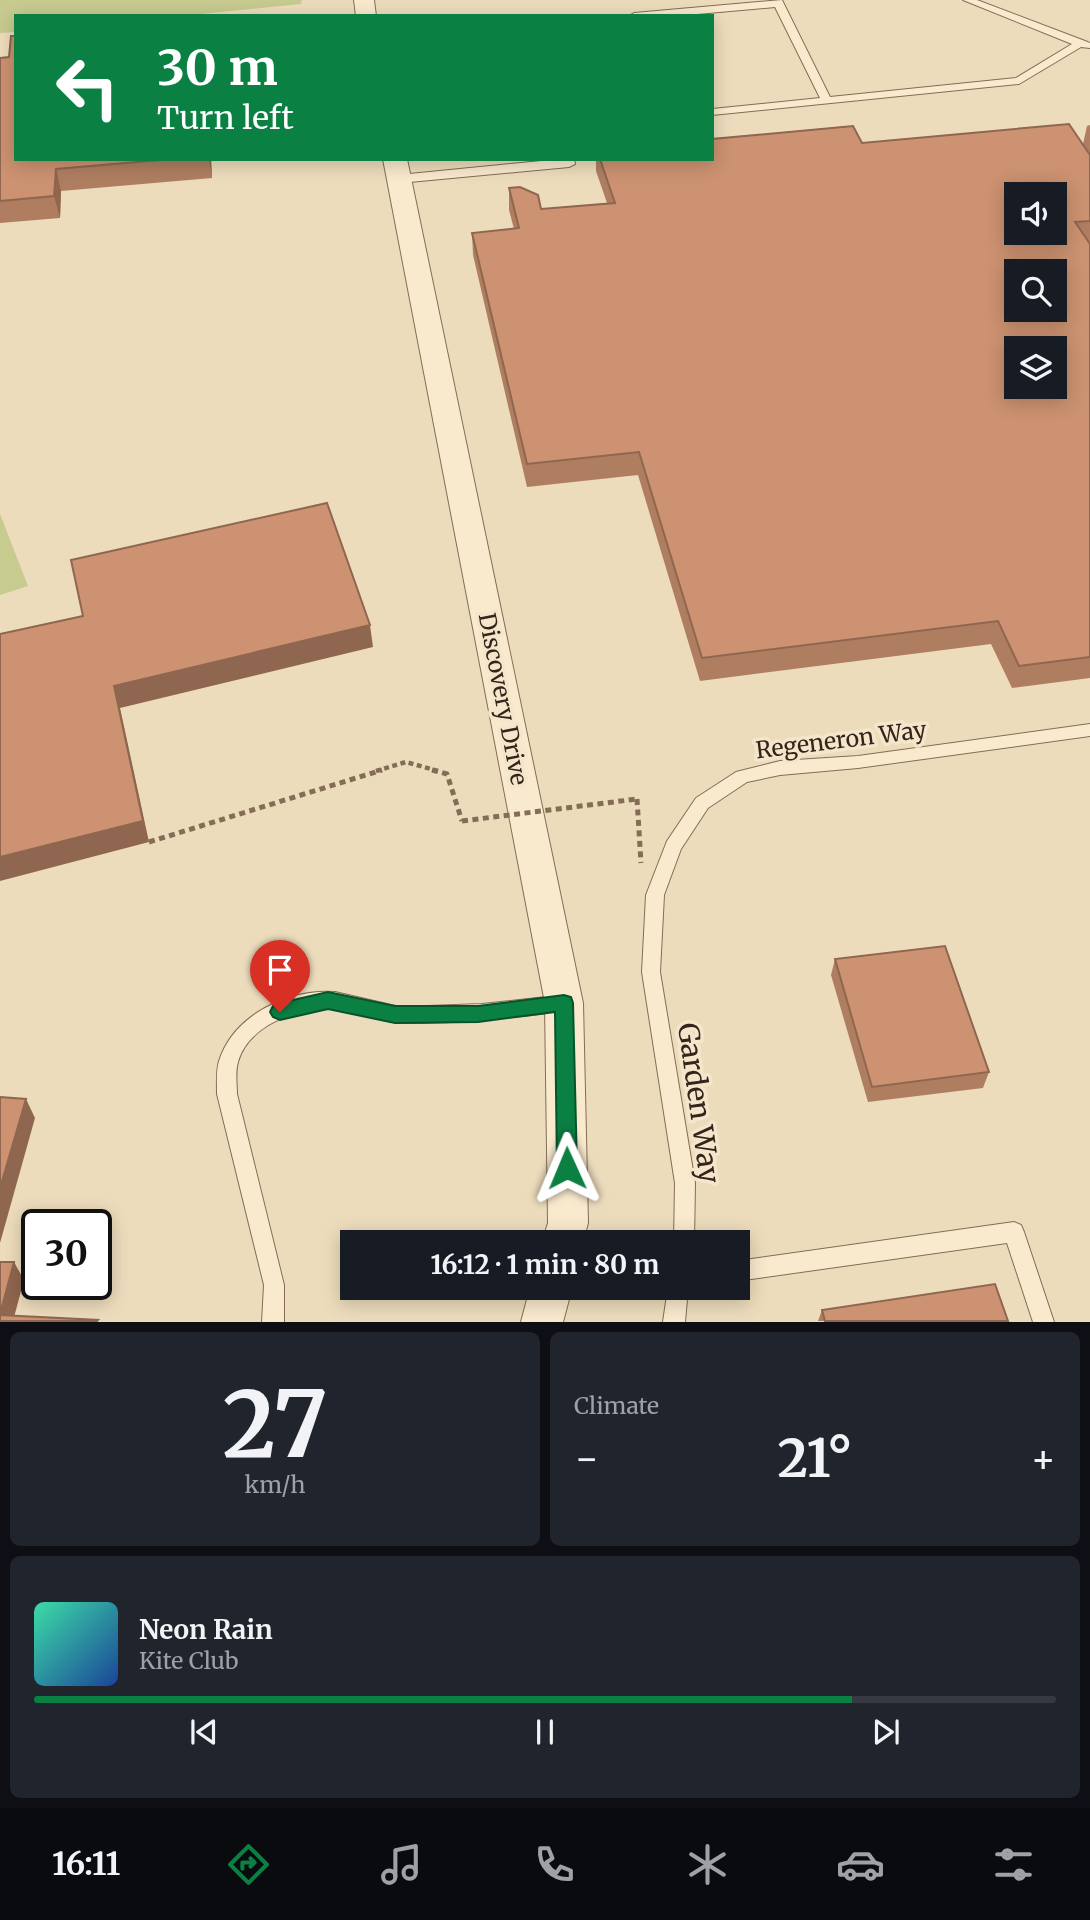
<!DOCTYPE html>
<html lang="en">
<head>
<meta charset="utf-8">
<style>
	body { margin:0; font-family:Merriweather,serif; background:#20242c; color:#f1f3f6; height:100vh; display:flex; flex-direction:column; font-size:26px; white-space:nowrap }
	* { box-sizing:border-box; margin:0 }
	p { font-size:23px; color:#9ea1a6 }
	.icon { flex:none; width:38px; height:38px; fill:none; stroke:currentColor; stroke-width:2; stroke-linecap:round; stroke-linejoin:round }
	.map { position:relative; height:1322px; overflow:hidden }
	.sheet { display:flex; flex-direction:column; gap:10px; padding:10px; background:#0d0f14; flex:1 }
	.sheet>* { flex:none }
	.guide { position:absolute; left:14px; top:14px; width:700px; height:147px; border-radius:0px; box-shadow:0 4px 18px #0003; background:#0b8043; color:#fff; overflow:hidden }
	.controls { position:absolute; left:1004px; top:182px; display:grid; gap:14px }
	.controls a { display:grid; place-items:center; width:63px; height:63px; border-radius:0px; background:#171b24; box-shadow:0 4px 18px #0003; font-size:35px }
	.speed { position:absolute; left:21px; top:1209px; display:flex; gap:14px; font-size:35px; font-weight:700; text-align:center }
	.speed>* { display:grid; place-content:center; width:91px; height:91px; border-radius:50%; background:#171b24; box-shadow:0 4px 18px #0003; line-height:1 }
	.speed .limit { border:4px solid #111; border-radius:10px; background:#fff; color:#111 }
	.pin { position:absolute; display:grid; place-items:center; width:60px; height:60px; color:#fff; margin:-72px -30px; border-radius:50% 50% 50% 0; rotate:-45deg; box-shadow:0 0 7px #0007 }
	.pin .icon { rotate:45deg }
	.me { position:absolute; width:77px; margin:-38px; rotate:359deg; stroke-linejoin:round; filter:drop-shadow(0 0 5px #0008) }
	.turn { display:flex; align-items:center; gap:24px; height:147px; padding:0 28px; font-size:32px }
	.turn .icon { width:91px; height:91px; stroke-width:2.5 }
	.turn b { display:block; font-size:49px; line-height:60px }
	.big { font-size:52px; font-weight:700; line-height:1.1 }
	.sheet .card { flex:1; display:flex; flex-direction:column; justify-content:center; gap:10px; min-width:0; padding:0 24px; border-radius:10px; background:#20242c }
	.sheet .dial { align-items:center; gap:0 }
	.dial b { font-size:91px; line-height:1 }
	.song { display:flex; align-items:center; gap:21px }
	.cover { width:84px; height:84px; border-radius:10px; background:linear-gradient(135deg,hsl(160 70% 55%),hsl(220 70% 35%)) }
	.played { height:7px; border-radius:4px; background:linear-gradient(90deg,#0b8043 80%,#363941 80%) }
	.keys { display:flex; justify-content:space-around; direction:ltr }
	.heat { display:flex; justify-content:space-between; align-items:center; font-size:38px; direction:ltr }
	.sheet .tiles { flex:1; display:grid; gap:10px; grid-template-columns:1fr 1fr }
	.card:last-child { grid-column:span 2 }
	.trip { position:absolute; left:340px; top:1230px; width:410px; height:70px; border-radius:0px; background:#171b24; box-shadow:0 4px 18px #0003; font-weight:700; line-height:70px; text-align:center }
	.tab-bar { display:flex; height:112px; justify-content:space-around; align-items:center; background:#090b0e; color:#9ea1a6 }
	.tab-bar .icon { width:49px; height:49px }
	.tab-bar .on { color:#0b8043 }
	.tab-bar b { font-size:32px; color:#f1f3f6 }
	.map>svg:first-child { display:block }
	.green { fill:#c7cb90 }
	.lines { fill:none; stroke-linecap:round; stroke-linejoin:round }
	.lane-casing { stroke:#846c56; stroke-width:2 }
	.street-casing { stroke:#846c56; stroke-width:2 }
	.path-far1 { stroke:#846c56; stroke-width:4.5; stroke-dasharray:5 3.5; stroke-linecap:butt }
	.path { stroke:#846c56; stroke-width:5; stroke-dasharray:6 4.5; stroke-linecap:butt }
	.lane { fill:#f9eace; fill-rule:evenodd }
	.street { fill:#f9eace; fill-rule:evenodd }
	.path-bridge { stroke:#846c56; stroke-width:5; stroke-dasharray:6 4.5; stroke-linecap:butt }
	.wall { fill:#af7e61 }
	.shaded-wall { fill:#8f664f }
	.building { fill:#cc9271; stroke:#8f664f; stroke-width:2; fill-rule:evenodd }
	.route { fill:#0b8043; stroke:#07532c; stroke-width:2 }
	.labels { text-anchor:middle; stroke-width:7; stroke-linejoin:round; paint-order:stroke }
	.street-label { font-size:23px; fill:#33251b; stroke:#f5e6cb }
	.near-street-label { font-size:28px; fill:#33251b; stroke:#f5e6cb }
</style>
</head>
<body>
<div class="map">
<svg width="1090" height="1322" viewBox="0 0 1090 1322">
	<rect width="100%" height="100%" fill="#eddcbc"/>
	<!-- green -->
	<g class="green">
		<polygon points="0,0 302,0 301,4 181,16 16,16 16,32 0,33"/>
		<polygon points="0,514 28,586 0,595"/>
	</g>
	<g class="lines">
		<!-- lane casing -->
		<g class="lane-casing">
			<g id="lane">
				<polygon points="782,0 830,97 1016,78 1072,44 963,0 977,0 1085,41 1090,43 1090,48 1081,47 1019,84 712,115 712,109 820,98 775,7 675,16 629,16 634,13"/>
				<polygon points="562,159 574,159 575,164 569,167 399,183 393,179 399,175"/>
				<polygon points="1090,724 1090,736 858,768 780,775 747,782 708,808 681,849 664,895 660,972 695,1183 694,1242 674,1242 675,1183 642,972 646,895 667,841 696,798 736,772 780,761 858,756"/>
				<path d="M 335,992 L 400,1007 L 482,1004 L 564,995 L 571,997 L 573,1003 L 571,1009 L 564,1011 C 511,1018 457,1024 403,1023 C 380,1023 358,1011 335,1009 C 301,1005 248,1025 238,1062 C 235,1072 237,1084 237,1094 L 284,1285 L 284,1322 L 262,1322 L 264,1285 L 217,1094 C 217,1083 216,1071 219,1061 C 234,1014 289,989 335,992 Z"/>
				<polygon points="1014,1222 1021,1225 1024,1232 1054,1322 1033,1322 1007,1243 737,1281 737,1261"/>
				<polygon points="668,1288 688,1288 685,1322 663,1322"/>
			</g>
		</g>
		<!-- street casing -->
		<g class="street-casing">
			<g id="street">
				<polygon points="354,0 374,0 376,16 356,16"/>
				<polygon points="383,159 407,159 583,1003 588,1223 583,1242 542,1242 548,1223 545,1003"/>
				<polygon points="530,1288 572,1288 563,1322 521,1322"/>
			</g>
		</g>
		<!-- path-far1 -->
		<polyline class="path-far1" points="376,771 406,762 438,771"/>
		<!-- path -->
		<g class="path">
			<polyline points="432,770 447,774 462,821"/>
			<polyline points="637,799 641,863"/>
			<polyline points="149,842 382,770"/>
		</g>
		<!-- lane -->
		<use href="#lane" class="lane"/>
		<!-- street -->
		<use href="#street" class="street"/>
		<!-- path-bridge -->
		<polyline class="path-bridge" points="462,821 637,799"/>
	</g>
	<!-- wall -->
	<g class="wall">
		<polygon points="0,58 16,159 211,159 212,178 61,191 60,218 0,223"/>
		<polygon points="1090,125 1090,242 1089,242 1090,244 1090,678 1012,688 991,644 700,681 638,475 527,487 473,255 472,233 514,229 509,210 509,188 541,209 607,203 596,171 596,159 712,159 862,143 1083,144 1087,126"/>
		<polygon points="835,959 989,1072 983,1088 868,1102 831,975"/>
		<polygon points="822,1310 1008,1321 818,1321"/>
	</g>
	<!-- shaded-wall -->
	<g class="shaded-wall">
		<polygon points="209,159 211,159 212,178"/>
		<polygon points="56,169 61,191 60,218 54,196"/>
		<polygon points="370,625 373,647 120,708 149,842 0,881 0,857 114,686"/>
		<polygon points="26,1099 35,1118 0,1243 0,1188"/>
		<polygon points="14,1262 24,1280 13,1321 0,1315"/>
	</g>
	<!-- building -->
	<g class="building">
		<polygon points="11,36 16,36 16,159 172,159 56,169 54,196 0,201 0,58 9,57"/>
		<path d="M 1069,124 L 1090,155 L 1090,221 L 1075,222 L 1090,244 L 1090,657 L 1019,666 L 998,621 L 702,658 L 639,452 L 527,464 L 472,233 L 519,228 L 509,188 L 520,187 L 538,195 L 541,209 L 615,203 L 600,159 L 712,159 L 712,139 L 853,126 L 862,143 ZM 1017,194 L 1055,194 L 1055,233 L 1017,233 ZM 1017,271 L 1055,271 L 1055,310 L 1017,310 ZM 1017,348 L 1055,348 L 1055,387 L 1017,387 Z"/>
		<polygon points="327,503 370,625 114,686 143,821 0,857 0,634 83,616 71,560"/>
		<polygon points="945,946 989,1072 872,1087 835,959"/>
		<polygon points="0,1097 26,1099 0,1188"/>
		<polygon points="0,1262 14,1262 0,1314"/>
		<polygon points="995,1284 1008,1321 825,1321 822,1310"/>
		<polygon points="0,1315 98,1320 97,1321 0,1321"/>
	</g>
	<!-- route -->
	<polygon class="route" points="328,992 395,1006 478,1006 564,995 571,997 573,1003 577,1168 574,1175 567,1178 560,1175 557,1168 555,1012 478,1022 395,1023 328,1009 280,1020 273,1017 270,1012 273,1006 280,1003"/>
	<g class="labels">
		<!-- street labels -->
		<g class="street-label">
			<text transform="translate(503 699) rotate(79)" y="8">Discovery Drive</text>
			<text transform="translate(841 740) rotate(-7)" y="8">Regeneron Way</text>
		</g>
		<!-- near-street labels -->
		<g class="near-street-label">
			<text transform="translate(699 1103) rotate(82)" y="10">Garden Way</text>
		</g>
	</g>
</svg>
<div class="controls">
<a><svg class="icon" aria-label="sound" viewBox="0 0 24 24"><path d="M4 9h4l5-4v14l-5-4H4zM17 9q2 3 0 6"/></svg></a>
<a><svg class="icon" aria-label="search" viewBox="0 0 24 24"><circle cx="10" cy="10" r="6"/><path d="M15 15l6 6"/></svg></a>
<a><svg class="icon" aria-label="layers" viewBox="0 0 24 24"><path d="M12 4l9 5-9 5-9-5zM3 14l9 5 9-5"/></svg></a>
</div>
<div class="speed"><div class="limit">30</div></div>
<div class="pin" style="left:280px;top:1012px;background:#d93025"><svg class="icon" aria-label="arrive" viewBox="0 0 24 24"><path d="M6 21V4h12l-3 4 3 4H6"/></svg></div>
<svg class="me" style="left:567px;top:1168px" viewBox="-20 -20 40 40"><path d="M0-17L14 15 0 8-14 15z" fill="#0b8043" stroke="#fff" stroke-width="4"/></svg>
<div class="trip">16:12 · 1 min · 80 m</div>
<div class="guide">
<div class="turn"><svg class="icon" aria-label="left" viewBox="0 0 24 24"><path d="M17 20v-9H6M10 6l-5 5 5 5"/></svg><div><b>30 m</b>Turn left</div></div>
</div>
</div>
<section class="sheet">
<div class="tiles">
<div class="card dial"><b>27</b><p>km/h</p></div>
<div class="card"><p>Climate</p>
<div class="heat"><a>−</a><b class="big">21°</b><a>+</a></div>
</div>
<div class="card">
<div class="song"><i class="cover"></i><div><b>Neon Rain</b><p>Kite Club</p></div></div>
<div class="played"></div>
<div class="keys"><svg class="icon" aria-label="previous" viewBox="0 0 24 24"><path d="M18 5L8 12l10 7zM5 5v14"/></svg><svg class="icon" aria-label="pause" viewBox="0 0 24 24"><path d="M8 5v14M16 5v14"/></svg><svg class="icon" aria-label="next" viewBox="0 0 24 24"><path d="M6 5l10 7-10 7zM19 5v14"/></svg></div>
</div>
</div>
</section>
<nav class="tab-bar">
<b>16:11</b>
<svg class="icon on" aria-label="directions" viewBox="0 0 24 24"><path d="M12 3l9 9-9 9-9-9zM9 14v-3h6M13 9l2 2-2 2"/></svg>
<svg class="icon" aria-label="music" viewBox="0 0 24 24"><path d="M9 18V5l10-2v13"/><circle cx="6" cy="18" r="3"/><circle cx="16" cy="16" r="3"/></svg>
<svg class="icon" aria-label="phone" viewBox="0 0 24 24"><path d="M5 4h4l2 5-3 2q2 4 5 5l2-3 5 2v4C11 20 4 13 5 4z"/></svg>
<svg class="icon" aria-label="climate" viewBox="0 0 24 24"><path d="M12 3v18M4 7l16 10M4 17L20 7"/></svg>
<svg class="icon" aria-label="car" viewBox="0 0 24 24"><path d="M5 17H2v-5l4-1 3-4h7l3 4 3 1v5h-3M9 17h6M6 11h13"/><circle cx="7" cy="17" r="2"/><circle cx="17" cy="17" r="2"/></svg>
<svg class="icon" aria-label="filters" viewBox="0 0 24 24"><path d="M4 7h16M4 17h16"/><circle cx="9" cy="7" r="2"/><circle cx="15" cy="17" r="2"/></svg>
</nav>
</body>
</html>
